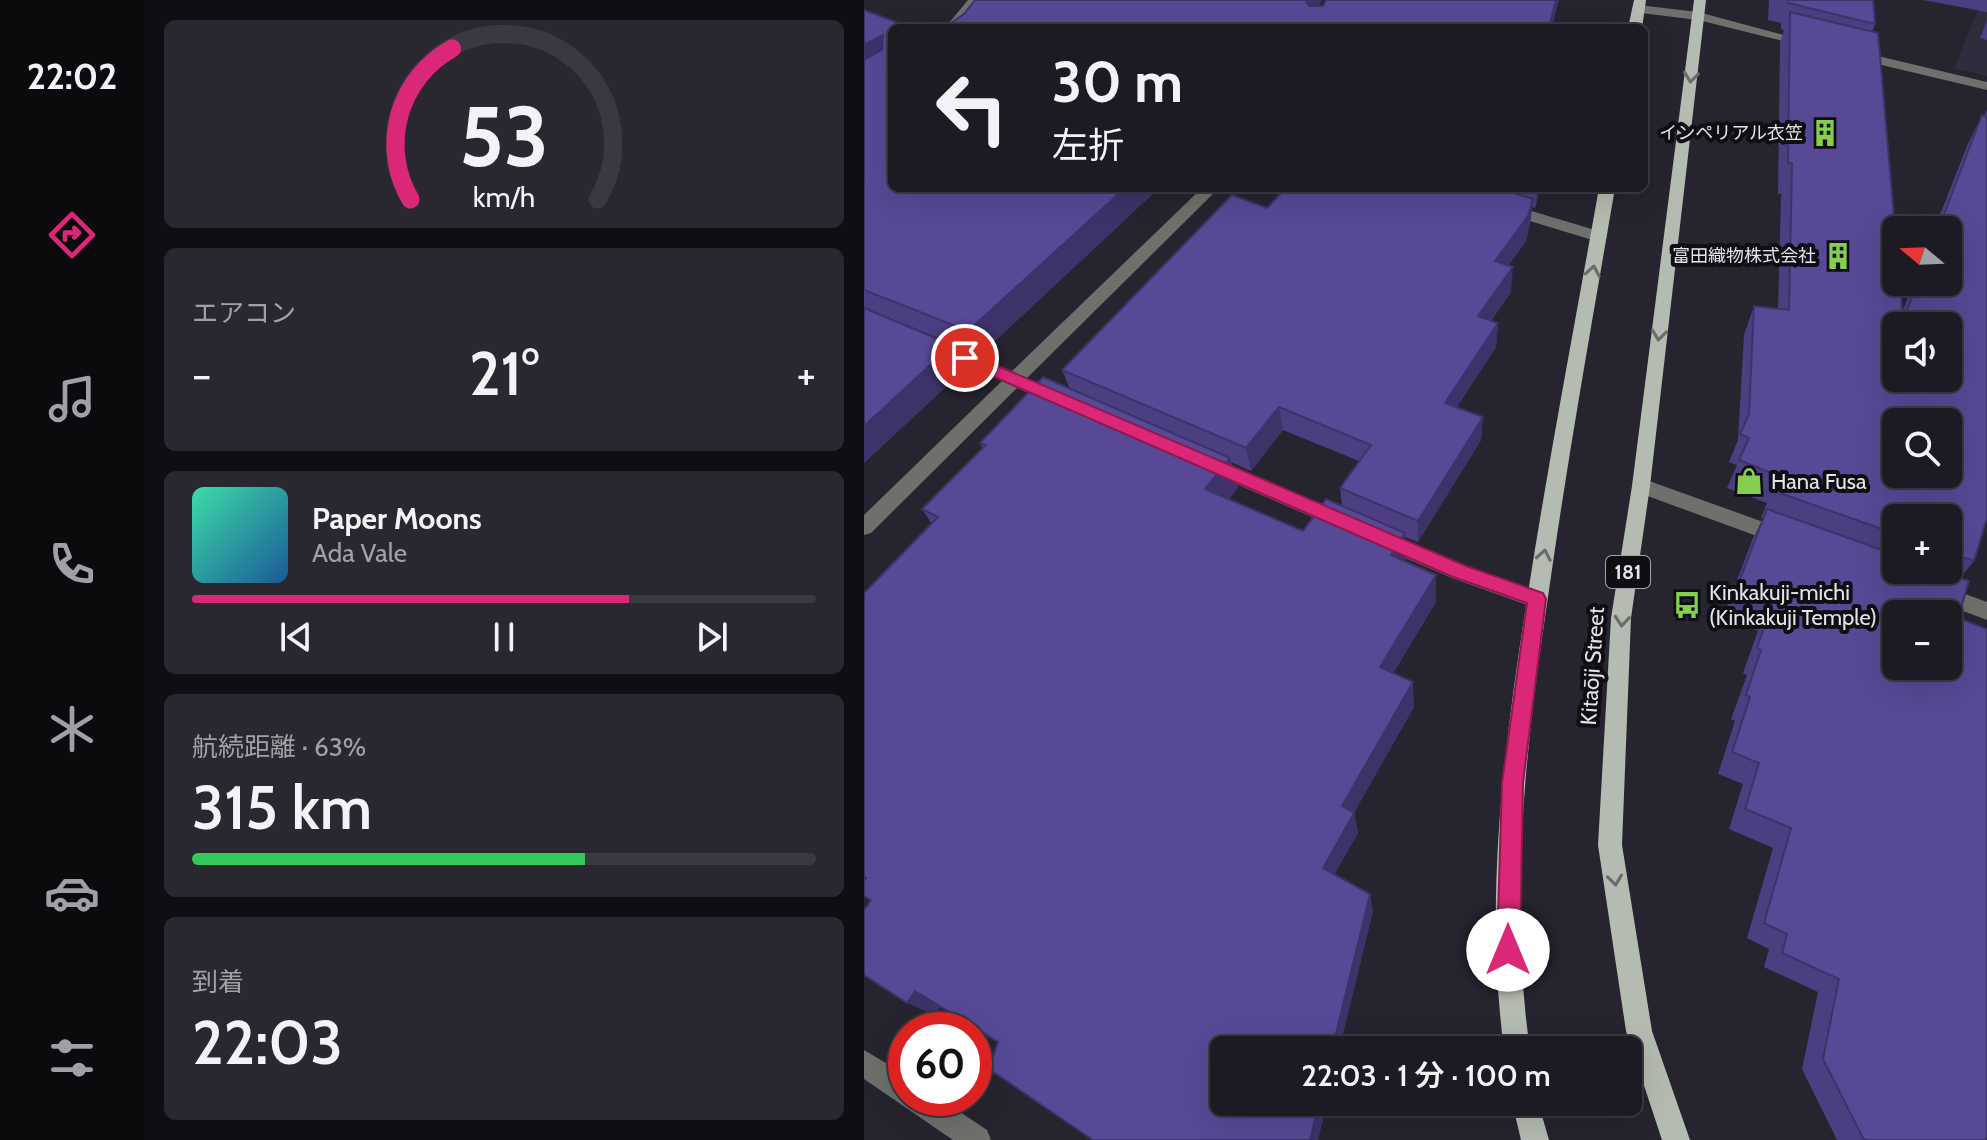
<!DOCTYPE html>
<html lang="ja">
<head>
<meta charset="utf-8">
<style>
	body { margin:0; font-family:Cabin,"Noto Sans JP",sans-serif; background:#292830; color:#f1f3f6; height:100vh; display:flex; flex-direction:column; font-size:30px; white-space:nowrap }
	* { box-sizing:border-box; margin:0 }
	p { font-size:26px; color:#a0a1a6 }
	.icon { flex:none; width:44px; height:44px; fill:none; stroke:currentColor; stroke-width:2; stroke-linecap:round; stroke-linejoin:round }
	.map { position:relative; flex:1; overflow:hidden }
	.side { display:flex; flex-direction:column; gap:20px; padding:20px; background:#0f0f13; width:720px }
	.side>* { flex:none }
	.hud { position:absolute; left:24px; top:24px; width:760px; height:168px; border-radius:12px; box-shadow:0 8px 32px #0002,0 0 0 2px #3a3941; background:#1c1b23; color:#f1f3f6; overflow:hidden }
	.needle { width:52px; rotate:289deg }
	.controls { position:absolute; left:1018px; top:216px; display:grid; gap:16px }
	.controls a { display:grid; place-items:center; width:80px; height:80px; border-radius:12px; background:#1c1b23; box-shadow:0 8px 32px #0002,0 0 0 2px #3a3941; font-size:40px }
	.speed { position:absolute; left:24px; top:1012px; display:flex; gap:16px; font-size:40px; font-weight:700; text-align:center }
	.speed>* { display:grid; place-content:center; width:104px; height:104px; border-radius:50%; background:#1c1b23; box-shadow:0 8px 32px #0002,0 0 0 2px #3a3941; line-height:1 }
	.speed .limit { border:12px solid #d22; background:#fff; color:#111 }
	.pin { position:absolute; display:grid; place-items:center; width:68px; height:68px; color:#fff; margin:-34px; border:4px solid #fff; border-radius:50%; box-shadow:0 2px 8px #0007 }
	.me { position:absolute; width:88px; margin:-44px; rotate:0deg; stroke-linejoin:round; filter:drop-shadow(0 0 6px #0008) }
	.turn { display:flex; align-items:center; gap:28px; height:168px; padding:0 32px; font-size:36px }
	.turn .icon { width:104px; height:104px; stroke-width:2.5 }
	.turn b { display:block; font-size:56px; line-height:68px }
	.big { font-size:60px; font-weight:600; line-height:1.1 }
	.side .card { flex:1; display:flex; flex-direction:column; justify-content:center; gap:12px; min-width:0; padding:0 28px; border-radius:12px; background:#292830 }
	.side .dial { align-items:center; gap:0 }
	.dial svg { height:208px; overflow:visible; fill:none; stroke:#3a3941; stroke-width:7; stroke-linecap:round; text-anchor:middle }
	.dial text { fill:#f1f3f6; stroke:none }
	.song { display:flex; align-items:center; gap:24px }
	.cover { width:96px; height:96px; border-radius:12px; background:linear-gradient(135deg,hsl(160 70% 55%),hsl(210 70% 35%)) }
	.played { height:8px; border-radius:4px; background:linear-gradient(90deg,#db2777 70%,#3a3941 70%) }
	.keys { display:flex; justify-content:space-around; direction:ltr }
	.heat { display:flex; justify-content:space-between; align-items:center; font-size:44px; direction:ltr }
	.charge { height:12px; border-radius:6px; background:linear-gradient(90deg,#34c759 63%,#3a3941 0) }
	.trip { position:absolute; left:346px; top:1036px; width:432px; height:80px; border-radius:12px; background:#1c1b23; box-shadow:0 8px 32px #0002,0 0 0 2px #3a3941; font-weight:600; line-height:80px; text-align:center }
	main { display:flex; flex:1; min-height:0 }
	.dock { display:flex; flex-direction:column; width:144px; justify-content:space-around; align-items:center; background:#0b0b0e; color:#a0a1a6 }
	.dock .icon { width:56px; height:56px }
	.dock .current { color:#db2777 }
	.dock b { font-size:36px; color:#f1f3f6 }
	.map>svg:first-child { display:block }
	.built { fill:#2e2c3d }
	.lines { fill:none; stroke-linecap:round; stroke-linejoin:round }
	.minor { fill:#6d706b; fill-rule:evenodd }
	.major { fill:#b4bcb1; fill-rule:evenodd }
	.wall { fill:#4b3f81; fill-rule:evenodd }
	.shaded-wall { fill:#3d3369 }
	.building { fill:#574996; stroke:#3d3369; stroke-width:2; fill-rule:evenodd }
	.oneway { stroke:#696e6a }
	.route { fill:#db2777; stroke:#8e194d; stroke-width:2 }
	.labels { text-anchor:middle; stroke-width:8; stroke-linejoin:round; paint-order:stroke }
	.far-poi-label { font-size:18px; fill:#e3e3ea; stroke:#0e0e13; text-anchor:end }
	.shield { fill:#0e0e13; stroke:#a3a3aa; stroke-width:2 }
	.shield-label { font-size:20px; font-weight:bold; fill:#e3e3ea }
	.poi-label { font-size:22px; fill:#e3e3ea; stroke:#0e0e13; text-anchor:start }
	.street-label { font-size:22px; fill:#e3e3ea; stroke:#0e0e13 }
</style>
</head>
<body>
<main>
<nav class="dock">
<b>22:02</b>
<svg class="icon current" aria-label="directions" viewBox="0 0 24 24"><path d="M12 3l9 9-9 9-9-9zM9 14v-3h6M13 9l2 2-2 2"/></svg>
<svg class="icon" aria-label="music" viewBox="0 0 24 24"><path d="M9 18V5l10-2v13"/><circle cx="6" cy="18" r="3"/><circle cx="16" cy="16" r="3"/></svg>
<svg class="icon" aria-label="phone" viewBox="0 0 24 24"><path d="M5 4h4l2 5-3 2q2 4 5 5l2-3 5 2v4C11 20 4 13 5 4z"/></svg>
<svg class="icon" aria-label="climate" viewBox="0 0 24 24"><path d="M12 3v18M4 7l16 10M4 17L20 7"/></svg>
<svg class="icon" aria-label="car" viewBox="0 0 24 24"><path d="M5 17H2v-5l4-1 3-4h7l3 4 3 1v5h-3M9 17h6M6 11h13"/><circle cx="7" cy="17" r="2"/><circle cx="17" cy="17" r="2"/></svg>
<svg class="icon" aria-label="filters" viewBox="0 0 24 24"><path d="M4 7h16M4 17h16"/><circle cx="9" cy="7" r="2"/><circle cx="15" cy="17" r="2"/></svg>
</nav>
<section class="side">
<div class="card dial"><svg viewBox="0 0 100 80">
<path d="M14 69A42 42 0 1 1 86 69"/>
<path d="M14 69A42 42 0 0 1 30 11" stroke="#db2777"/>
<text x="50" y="56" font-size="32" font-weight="700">53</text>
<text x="50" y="72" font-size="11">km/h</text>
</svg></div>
<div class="card"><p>エアコン</p>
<div class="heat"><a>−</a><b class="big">21°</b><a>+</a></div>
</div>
<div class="card">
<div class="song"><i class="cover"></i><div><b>Paper Moons</b><p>Ada Vale</p></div></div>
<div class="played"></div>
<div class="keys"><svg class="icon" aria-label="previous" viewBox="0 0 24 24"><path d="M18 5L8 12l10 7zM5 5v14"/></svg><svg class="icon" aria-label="pause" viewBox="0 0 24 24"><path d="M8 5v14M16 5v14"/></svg><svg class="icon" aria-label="next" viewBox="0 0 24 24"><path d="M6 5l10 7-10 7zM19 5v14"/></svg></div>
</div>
<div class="card"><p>航続距離 · 63%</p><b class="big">315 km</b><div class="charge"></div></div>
<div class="card"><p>到着</p><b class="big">22:03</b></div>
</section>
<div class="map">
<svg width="1123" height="1140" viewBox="0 0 1123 1140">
	<rect width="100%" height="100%" fill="#25242f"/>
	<!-- built -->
	<polygon class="built" points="1118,0 1123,0 1123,76 1090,68"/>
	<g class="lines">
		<!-- minor -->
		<g class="minor">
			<polygon points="104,0 117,0 97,26 87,26 85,23"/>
			<polygon points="774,5 834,12 950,43 943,47 834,20 769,12 769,6"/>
			<polygon points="993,51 1123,82 1123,90 988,58 988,52"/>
			<polygon points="338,188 355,188 163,378 199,393 202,398 199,403 187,403 153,388 7,533 0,535 0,515 138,381 62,348 59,344 62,340 74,340 148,371"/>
			<polygon points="644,204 741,233 743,237 735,242 639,213 639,205"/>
			<polygon points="347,458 483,514 486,520 483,526 469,526 340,470 338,465 340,460"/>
			<polygon points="777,478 927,532 930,538 927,544 920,546 770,491 768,486 770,481"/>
			<polygon points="516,530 602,566 679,593 682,599 679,605 672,608 588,578 509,544 506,538 509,532"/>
			<polygon points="1074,584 1123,602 1123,620 1067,599 1064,593 1067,587"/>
			<polygon points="0,1050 42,1075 42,1098 75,1098 123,1130 127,1140 89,1140 0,1079"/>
		</g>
		<!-- major -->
		<g class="major">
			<polygon points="770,0 782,0 778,28 764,28"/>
			<polygon points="830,0 842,0 786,486 767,618 758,845 788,1031 826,1140 798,1140 762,1031 734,845 747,618 768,486"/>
			<path d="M 735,188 L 751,188 C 728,322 704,456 685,590 C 662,743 644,896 666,1050 L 640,1050 C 620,897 640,745 664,593 C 685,458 711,323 735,188 Z"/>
			<polygon points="648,1102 674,1102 685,1140 657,1140"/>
		</g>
	</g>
	<!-- wall -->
	<g class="wall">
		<path d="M 905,0 L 1009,0 L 1011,24 L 1008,32 L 1038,312 L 1050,282 L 1084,282 L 1084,230 L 1070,230 L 1103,146 L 1118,115 L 1120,116 L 1123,109 L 1123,518 L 1110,561 L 1096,578 L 1094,618 L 1123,1140 L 973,1140 L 938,1069 L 954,992 L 900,967 L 905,949 L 883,938 L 909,848 L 865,829 L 879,784 L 854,774 L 871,721 L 867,719 L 883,675 L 879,673 L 894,631 L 859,617 L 889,538 L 899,518 L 897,518 L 903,503 L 863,488 L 873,465 L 865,462 L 874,440 L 880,335 L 890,306 L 914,309 L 917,194 L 914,194 L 916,43 L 920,30 L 917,29 L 917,23 L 904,20 ZM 1032,518 L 1084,518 L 1084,570 L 1032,570 Z"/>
		<polygon points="1059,0 1123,0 1123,12"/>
		<polygon points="0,10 295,188 116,355 23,317 101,369 0,463"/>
		<polygon points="1123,20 1123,40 1116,38"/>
		<path d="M 422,188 L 676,188 L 671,208 L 668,207 L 666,224 L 662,241 L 644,266 L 647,292 L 627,321 L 634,323 L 632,347 L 593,407 L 619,417 L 617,440 L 554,542 L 541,537 L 542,562 L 572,602 L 529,673 L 550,707 L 490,812 L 494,833 L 470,874 L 509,911 L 475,1050 L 360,1050 L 360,1102 L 463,1102 L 454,1140 L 134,1042 L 76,1007 L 70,1015 L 7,900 L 2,879 L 68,524 L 58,509 L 119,449 L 116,443 L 206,389 L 198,370 L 403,208 ZM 419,430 L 495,461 L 476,488 L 478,506 L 439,531 L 365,499 L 374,488 L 367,462 L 387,471 Z"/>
	</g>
	<!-- shaded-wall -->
	<g class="shaded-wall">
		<polygon points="443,0 458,0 444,27 442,2"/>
		<polygon points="692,0 695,0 688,28 685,28"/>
		<polygon points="19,35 28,55 0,76 0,45"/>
		<polygon points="261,188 295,188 116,355 104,331"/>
		<polygon points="673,188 676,188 671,208"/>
		<polygon points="669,199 666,224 662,241 630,286 631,261"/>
		<polygon points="649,267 647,292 613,340 614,316"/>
		<polygon points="634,323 632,347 580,426 581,403"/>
		<polygon points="88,345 101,369 0,463 0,426"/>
		<polygon points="415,407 419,430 387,471 382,448"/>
		<polygon points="619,417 617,440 554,542 554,521"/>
		<polygon points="366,458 374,488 350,518 341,489"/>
		<polygon points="541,533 542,561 527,555"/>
		<polygon points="572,575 572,602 518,692 516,667"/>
		<polygon points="549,682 550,707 482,827 478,806"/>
		<polygon points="490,813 494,833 464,886 459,868"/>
		<polygon points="506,894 509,911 475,1050 468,1050"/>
		<polygon points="51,991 78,1004 70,1015 43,1003"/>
		<polygon points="455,1102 463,1102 454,1140 446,1140"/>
	</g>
	<!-- building -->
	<g class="building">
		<polygon points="111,0 443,0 442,2 445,6 459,6 462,0 692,0 685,28 80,28 100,14"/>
		<polygon points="924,0 1009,0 1011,24 924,3"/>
		<polygon points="0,10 48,28 28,28 28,188 261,188 104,331 0,290 0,60 18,50 19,35 0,45"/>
		<path d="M 926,12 L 1014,33 L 1032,240 L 1032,282 L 1036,282 L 1039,321 L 1054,282 L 1084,282 L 1084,230 L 1074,230 L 1118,115 L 1123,117 L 1123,518 L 1110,561 L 1084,552 L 1084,518 L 1032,518 L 1032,534 L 910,491 L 915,476 L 875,460 L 885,438 L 876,434 L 885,414 L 890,306 L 925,310 L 928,163 L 924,163 ZM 1032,326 L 1084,326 L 1084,378 L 1032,378 ZM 1032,422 L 1084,422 L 1084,474 L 1032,474 Z"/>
		<polygon points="422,188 633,188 669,199 664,216 631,261 649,267 614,316 634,323 581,403 619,417 554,521 476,488 507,445 415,407 382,448 198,370 368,195 403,208"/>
		<polygon points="0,308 88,345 0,426"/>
		<polygon points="179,377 366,458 341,489 439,531 462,499 541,533 527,555 572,575 516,667 549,682 478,806 490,813 459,868 506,894 468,1050 360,1050 360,1102 455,1102 446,1140 229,1140 125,1069 134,1042 51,991 43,1003 0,975 0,910 7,900 0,896 0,880 2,878 0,877 0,593 74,517 58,509 122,445 116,443"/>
		<path d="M 903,509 L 1032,555 L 1032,570 L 1073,570 L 1105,581 L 1094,618 L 1123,629 L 1123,1140 L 1002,1140 L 999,1138 L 959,1059 L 975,979 L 918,953 L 923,934 L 900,923 L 927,828 L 881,809 L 895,763 L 868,752 L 886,697 L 882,695 L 897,650 L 893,648 L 908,604 L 872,590 ZM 1032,614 L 1084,614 L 1084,666 L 1032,666 Z"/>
	</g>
	<!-- one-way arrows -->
	<defs><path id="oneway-chevron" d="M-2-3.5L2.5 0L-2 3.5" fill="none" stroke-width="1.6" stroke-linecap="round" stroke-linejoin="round" transform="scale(2)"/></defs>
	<g class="oneway">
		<use href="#oneway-chevron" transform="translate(827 77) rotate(97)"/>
		<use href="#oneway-chevron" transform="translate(729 271) rotate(-80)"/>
		<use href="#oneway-chevron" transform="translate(795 335) rotate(97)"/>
		<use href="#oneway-chevron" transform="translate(680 555) rotate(-80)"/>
		<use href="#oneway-chevron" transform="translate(758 621) rotate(95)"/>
		<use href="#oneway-chevron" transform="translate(751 880) rotate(83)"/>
	</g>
	<!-- route -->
	<polygon class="route" points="101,352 602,566 679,593 682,599 659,783 656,950 652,958 644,961 636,958 633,950 638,783 663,603 589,577 96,362 93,358"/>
	<!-- icons -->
	<defs>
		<g id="building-bare" transform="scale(2.16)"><path d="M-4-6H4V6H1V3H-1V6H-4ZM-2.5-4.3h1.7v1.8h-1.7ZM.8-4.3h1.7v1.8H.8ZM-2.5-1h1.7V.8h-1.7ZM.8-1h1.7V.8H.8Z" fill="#84cf4d" stroke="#0e0e13" stroke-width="2.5" paint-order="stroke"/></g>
		<g id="shop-bare" transform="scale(2.16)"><path d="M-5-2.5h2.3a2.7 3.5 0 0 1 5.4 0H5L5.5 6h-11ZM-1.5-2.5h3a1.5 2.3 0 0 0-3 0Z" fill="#84cf4d" stroke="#0e0e13" stroke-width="2.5" paint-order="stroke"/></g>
		<g id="bus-bare" transform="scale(2.16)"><path d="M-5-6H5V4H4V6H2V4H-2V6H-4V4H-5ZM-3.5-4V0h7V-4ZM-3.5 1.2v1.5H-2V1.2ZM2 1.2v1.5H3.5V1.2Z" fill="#84cf4d" stroke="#0e0e13" stroke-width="2.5" paint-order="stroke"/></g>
	</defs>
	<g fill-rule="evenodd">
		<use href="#building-bare" x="961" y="133"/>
		<use href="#building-bare" x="974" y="256"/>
		<use href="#shop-bare" x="885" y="481"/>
		<use href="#bus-bare" x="823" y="605"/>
	</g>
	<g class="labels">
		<!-- far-poi labels -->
		<g class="far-poi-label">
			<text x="939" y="139">インペリアル衣笠</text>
			<text x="952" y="262">富田織物株式会社</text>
		</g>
		<!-- shield labels -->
		<rect class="shield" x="742" y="556" width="44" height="32" rx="6"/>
		<g class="shield-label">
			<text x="764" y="579">181</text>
		</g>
		<!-- poi labels -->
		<g class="poi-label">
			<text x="907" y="489">Hana Fusa</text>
			<text x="845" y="600">Kinkakuji-michi<tspan x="845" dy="25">(Kinkakuji Temple)</tspan></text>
		</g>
		<!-- street labels -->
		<g class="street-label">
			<text transform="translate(728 666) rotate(-86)" y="8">Kitaōji Street</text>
		</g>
	</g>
</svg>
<div class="controls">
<a><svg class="needle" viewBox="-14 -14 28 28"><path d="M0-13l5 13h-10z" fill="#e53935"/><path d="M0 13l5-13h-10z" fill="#a0a1a6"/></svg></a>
<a><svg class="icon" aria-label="sound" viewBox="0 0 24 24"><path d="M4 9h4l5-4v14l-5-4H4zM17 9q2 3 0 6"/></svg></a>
<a><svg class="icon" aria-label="search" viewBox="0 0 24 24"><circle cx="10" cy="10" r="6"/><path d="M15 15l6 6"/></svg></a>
<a>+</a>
<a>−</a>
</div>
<div class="speed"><div class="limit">60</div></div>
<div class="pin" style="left:101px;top:358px;background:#d93025"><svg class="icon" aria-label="arrive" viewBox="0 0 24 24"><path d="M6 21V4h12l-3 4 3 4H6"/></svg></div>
<svg class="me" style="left:644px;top:950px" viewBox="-20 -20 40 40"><circle r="19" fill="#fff"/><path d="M0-13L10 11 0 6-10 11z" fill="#db2777"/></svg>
<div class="trip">22:03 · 1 分 · 100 m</div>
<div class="hud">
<div class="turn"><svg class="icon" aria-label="left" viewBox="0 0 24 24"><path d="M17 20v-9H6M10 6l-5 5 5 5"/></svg><div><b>30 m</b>左折</div></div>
</div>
</div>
</main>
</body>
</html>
